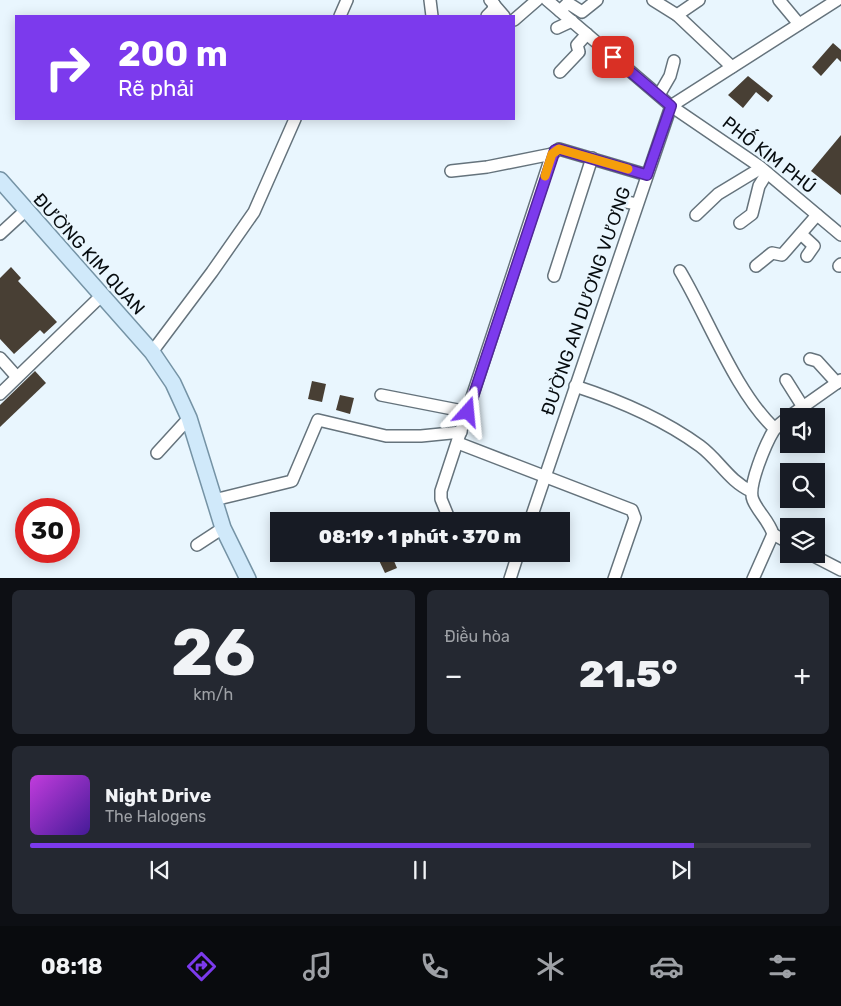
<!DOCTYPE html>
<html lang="vi">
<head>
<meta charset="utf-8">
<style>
	body { margin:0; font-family:Rubik,sans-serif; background:#242831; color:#f1f3f6; height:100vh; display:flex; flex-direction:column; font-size:19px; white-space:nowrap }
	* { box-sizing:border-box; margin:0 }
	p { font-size:16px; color:#9ea1a6 }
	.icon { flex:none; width:28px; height:28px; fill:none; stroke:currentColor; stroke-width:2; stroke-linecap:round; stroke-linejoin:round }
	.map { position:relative; height:578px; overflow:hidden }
	.sheet { display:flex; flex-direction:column; gap:12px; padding:12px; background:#0d0f14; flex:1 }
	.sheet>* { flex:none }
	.top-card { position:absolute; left:15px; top:15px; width:500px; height:105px; border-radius:0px; box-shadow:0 2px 12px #0003; background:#7c3aed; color:#fff; overflow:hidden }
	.tools { position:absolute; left:780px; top:408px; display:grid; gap:10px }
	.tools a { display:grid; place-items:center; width:45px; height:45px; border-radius:0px; background:#171b24; box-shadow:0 2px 12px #0003; font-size:25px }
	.speed { position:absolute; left:15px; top:498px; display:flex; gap:10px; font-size:25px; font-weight:700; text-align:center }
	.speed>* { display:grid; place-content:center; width:65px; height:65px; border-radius:50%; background:#171b24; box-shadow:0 2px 12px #0003; line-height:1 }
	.speed .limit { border:8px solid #d22; background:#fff; color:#111 }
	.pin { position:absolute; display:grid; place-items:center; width:42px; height:42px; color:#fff; margin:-21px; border-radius:10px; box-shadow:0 2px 8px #0006 }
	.me { position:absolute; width:55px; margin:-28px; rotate:18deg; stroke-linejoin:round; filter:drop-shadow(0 0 4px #0008) }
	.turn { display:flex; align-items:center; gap:18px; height:105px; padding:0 20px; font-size:22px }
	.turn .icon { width:65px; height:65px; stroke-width:2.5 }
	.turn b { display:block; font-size:35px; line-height:42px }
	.big { font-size:38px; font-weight:800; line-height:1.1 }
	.sheet .widget { flex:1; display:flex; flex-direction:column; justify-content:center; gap:8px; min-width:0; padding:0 18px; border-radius:8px; background:#242831 }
	.sheet .dial { align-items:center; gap:0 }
	.dial b { font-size:65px; line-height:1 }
	.song { display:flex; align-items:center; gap:15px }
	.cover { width:60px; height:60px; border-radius:8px; background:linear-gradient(135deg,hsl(290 70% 55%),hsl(260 70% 35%)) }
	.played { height:5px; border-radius:2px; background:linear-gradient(90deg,#7c3aed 85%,#363941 85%) }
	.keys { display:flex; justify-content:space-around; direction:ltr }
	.heat { display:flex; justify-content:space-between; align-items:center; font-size:28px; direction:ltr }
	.sheet .tiles { flex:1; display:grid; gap:12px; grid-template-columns:1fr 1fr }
	.widget:last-child { grid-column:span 2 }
	.trip { position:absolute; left:270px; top:512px; width:300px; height:50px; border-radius:0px; background:#171b24; box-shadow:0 2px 12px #0003; font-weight:800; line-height:50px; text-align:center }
	.tab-bar { display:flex; height:80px; justify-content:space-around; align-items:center; background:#090b0e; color:#9ea1a6 }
	.tab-bar .icon { width:35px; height:35px }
	.tab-bar .selected { color:#7c3aed }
	.tab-bar b { font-size:22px; color:#f1f3f6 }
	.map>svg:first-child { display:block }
	.building { fill:#483f34 }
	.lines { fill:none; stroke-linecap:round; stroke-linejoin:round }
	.minor-casing { stroke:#65737c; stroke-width:14 }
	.major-casing { stroke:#7593a5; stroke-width:18 }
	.minor { stroke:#fff; stroke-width:11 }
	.major { stroke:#d0e9fa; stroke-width:15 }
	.route-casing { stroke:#51269a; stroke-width:12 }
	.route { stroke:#7c3aed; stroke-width:9 }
	.slow { stroke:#f59e0b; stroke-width:9 }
	.labels { text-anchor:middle; stroke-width:5; stroke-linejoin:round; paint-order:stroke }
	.street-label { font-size:18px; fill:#070c0f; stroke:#e9f6fe }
</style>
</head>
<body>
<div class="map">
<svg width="841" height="579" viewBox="0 0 841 579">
	<rect width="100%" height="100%" fill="#e9f6fe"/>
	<!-- building -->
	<g class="building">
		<polygon points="833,43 841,50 841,62 837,58 821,76 812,67"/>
		<polygon points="748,76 773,96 768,102 756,92 743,108 728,95"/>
		<polygon points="841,135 841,195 811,171"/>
		<polygon points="11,267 21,278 18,281 57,322 44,334 40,330 14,354 0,339 0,278"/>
		<polygon points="35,371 46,383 0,427 0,405"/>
		<polygon points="312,381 326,384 322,402 308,399"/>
		<polygon points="340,395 354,398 350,414 336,410"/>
		<polygon points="376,554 391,554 397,568 385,573"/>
	</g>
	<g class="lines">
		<!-- minor casing -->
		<g class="minor-casing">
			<g id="minor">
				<polyline points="430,0 432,16"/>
				<polyline points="490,0 504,16"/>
				<polyline points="653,0 677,15 732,67"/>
				<polyline points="779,0 799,24"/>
				<polyline points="837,0 671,106 759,166 841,235"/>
				<polyline points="560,11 568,3 582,12 597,0"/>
				<polyline points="677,15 699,0"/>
				<polyline points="340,16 347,0"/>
				<polyline points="487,16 493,10 494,4"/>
				<polyline points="514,20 537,0"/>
				<polyline points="557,28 572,21"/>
				<polyline points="560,72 579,52 577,45 587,34"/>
				<polyline points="659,95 670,76 674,61"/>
				<polyline points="451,171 487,167 552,154"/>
				<polyline points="621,201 637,204"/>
				<polyline points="696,215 718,194 761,168"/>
				<polyline points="740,223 752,214 759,186 767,173"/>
				<polyline points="0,234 25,211"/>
				<polyline points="801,234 814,246 807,256"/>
				<polyline points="756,266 772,253 782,255 817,215"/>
				<polyline points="839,266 841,264"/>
				<path d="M 680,271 C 708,318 736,393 775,429"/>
				<polyline points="554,276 592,158"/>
				<polyline points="152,352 212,272 254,212 295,119"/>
				<polyline points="0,358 17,377"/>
				<polyline points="810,359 817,361 837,383"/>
				<polyline points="786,380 803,407"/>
				<path d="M 575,386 C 618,400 663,419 700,446 C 719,460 729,481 751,491"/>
				<polyline points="0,394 101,296"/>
				<polyline points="381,395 468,412"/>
				<polyline points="790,416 841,380"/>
				<polyline points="458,443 632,510 635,518 614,579"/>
				<polyline points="157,453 189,418"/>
				<polyline points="214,500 292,481 318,420 386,436 421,436 461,432"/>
				<polyline points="450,521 441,499 441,491 552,154 559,149 647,175"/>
				<polyline points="530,521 671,106 547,0"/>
				<polyline points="773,534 789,543"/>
				<polyline points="197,545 223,528"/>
				<polyline points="810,554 841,570"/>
				<polyline points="510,579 518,554"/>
				<path d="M 753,579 L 773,534 C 769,521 758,512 753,500 C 747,487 766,443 774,430 C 778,425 783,421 789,417"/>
			</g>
		</g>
		<!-- major casing -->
		<g class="major-casing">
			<polyline id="major" points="0,180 152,352 173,383 189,418 223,528 248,579"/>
		</g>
		<!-- minor -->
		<use href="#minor" class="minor"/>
		<!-- major -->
		<use href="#major" class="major"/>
	</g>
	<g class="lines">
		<!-- route casing -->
		<g class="route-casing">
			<polyline id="route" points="468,412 555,150 559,149 647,175 671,106 613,57"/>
		</g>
		<!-- route -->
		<use href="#route" class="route"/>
		<!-- slow -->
		<polyline class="slow" points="545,176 552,154 559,149 628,169"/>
	</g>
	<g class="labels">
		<!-- street labels -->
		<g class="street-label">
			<text transform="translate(769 155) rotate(38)" y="6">PHỐ KIM PHÚ</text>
			<text transform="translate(89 254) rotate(48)" y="6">ĐƯỜNG KIM QUAN</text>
			<text transform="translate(586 301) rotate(-71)" y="6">ĐƯỜNG AN DƯƠNG VƯƠNG</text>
		</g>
	</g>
</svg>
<div class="tools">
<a><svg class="icon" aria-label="sound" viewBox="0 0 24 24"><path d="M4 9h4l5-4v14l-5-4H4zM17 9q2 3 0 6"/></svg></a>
<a><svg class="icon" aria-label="search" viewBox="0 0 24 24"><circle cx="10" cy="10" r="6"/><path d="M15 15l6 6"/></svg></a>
<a><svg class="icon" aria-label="layers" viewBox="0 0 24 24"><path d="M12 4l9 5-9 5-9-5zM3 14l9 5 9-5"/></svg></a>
</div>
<div class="speed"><div class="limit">30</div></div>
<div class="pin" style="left:613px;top:57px;background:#d93025"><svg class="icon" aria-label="arrive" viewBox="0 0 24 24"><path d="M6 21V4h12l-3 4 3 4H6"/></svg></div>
<svg class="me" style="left:468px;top:412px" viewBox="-20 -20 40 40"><path d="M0-17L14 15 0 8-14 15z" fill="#7c3aed" stroke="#fff" stroke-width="4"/></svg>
<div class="trip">08:19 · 1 phút · 370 m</div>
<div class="top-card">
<div class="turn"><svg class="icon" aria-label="right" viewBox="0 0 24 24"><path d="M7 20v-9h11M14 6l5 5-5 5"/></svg><div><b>200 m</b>Rẽ phải</div></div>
</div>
</div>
<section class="sheet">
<div class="tiles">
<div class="widget dial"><b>26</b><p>km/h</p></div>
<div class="widget"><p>Điều hòa</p>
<div class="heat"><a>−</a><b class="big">21.5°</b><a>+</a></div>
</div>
<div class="widget">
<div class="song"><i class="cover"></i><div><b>Night Drive</b><p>The Halogens</p></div></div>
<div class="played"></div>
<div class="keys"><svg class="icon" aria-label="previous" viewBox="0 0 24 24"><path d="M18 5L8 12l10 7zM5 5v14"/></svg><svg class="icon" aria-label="pause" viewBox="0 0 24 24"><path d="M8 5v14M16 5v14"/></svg><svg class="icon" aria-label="next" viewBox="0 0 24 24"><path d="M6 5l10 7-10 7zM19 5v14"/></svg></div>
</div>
</div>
</section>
<nav class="tab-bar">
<b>08:18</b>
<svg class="icon selected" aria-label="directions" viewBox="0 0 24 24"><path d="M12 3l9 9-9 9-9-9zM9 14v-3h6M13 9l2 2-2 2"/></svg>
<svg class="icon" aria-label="music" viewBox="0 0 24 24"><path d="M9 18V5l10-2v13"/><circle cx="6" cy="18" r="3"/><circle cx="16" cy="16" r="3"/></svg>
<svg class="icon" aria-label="phone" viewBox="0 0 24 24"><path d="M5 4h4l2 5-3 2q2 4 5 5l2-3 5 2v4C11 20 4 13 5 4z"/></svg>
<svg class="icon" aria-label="climate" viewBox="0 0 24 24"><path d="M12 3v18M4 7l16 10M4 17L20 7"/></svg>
<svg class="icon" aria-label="car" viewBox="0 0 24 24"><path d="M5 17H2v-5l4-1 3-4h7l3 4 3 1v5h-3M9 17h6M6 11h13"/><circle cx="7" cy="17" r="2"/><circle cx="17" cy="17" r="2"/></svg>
<svg class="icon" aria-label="filters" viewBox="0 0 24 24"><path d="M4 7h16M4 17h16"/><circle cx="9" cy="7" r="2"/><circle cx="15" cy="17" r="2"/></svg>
</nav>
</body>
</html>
